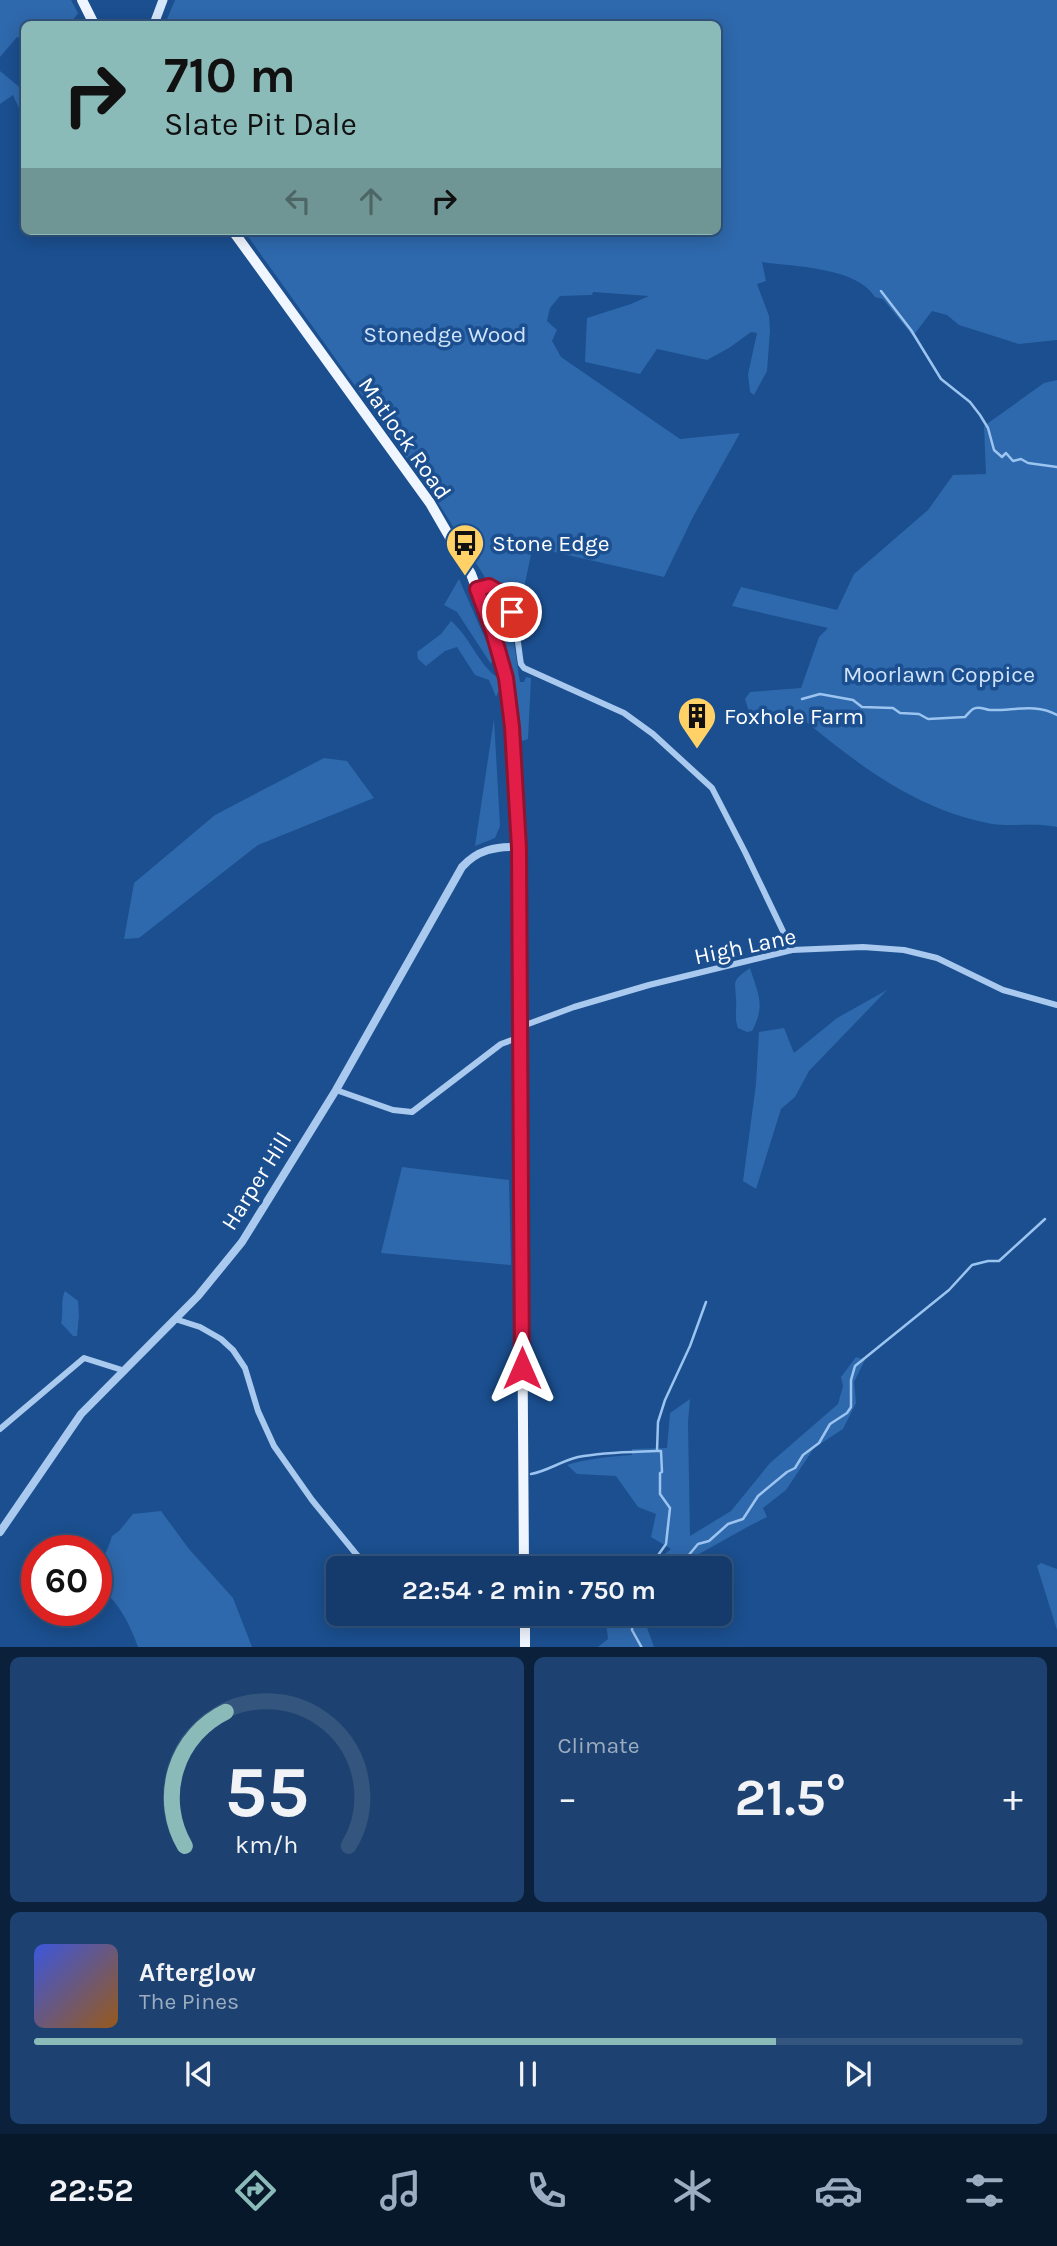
<!DOCTYPE html>
<html lang="en">
<head>
<meta charset="utf-8">
<style>
	body { margin:0; font-family:Karla,sans-serif; background:#1d4271; color:#f1f3f6; height:100vh; display:flex; flex-direction:column; font-size:26px; white-space:nowrap }
	* { box-sizing:border-box; margin:0 }
	p { font-size:23px; color:#9dadc1 }
	.icon { flex:none; width:38px; height:38px; fill:none; stroke:currentColor; stroke-width:2; stroke-linecap:round; stroke-linejoin:round }
	.map { position:relative; height:1647px; overflow:hidden }
	.drawer { display:flex; flex-direction:column; gap:10px; padding:10px; background:#0b203b; flex:1 }
	.drawer>* { flex:none }
	.top-card { position:absolute; left:21px; top:21px; width:700px; height:214px; border-radius:10px; box-shadow:0 4px 18px #0003,0 0 0 2px #33557e; background:#8bbbb9; color:#111; overflow:hidden }
	.speed { position:absolute; left:21px; top:1535px; display:flex; gap:14px; font-size:35px; font-weight:700; text-align:center }
	.speed>* { display:grid; place-content:center; width:91px; height:91px; border-radius:50%; background:#143b6b; box-shadow:0 4px 18px #0003,0 0 0 2px #33557e; line-height:1 }
	.speed .limit { border:10px solid #d22; background:#fff; color:#111 }
	.pin { position:absolute; display:grid; place-items:center; width:60px; height:60px; color:#fff; margin:-30px; border:4px solid #fff; border-radius:50%; box-shadow:0 2px 7px #0007 }
	.me { position:absolute; width:77px; margin:-38px; rotate:0deg; stroke-linejoin:round; filter:drop-shadow(0 0 5px #0008) }
	.turn { display:flex; align-items:center; gap:24px; height:147px; padding:0 28px; font-size:32px }
	.turn .icon { width:91px; height:91px; stroke-width:2.5 }
	.turn b { display:block; font-size:49px; line-height:60px }
	.lanes { display:flex; align-items:center; height:66px; padding:0 28px; background:#0003; justify-content:center; gap:35px; direction:ltr }
	.lanes .off { opacity:.35 }
	.big { font-size:52px; font-weight:700; line-height:1.1 }
	.drawer .tile { flex:1; display:flex; flex-direction:column; justify-content:center; gap:10px; min-width:0; padding:0 24px; border-radius:10px; background:#1d4271 }
	.drawer .dial { align-items:center; gap:0 }
	.dial svg { height:182px; overflow:visible; fill:none; stroke:#33557e; stroke-width:7; stroke-linecap:round; text-anchor:middle }
	.dial text { fill:#f1f3f6; stroke:none }
	.song { display:flex; align-items:center; gap:21px }
	.cover { width:84px; height:84px; border-radius:10px; background:linear-gradient(135deg,hsl(230 70% 55%),hsl(30 70% 35%)) }
	.played { height:7px; border-radius:4px; background:linear-gradient(90deg,#8bbbb9 75%,#33557e 75%) }
	.keys { display:flex; justify-content:space-around; direction:ltr }
	.heat { display:flex; justify-content:space-between; align-items:center; font-size:38px; direction:ltr }
	.drawer .tiles { flex:1; display:grid; gap:10px; grid-template-columns:1fr 1fr }
	.tile:last-child { grid-column:span 2 }
	.trip { position:absolute; left:326px; top:1556px; width:406px; height:70px; border-radius:10px; background:#143b6b; box-shadow:0 4px 18px #0003,0 0 0 2px #33557e; font-weight:700; line-height:70px; text-align:center }
	.menu { display:flex; height:112px; justify-content:space-around; align-items:center; background:#08182b; color:#9dadc1 }
	.menu .icon { width:49px; height:49px }
	.menu .active { color:#8bbbb9 }
	.menu b { font-size:32px; color:#f1f3f6 }
	.map>svg:first-child { display:block }
	.green { fill:#2e69ad }
	.lines { fill:none; stroke-linecap:round; stroke-linejoin:round }
	.stream { stroke:#9cc4f0; stroke-width:2.5 }
	.minor { stroke:#a9c9ee; stroke-width:6 }
	.tertiary { stroke:#a9c9ee; stroke-width:8 }
	.secondary { stroke:#d6e6fa; stroke-width:9 }
	.primary { stroke:#f0f6ff; stroke-width:10 }
	.route-casing { stroke:#92132f; stroke-width:18 }
	.route { stroke:#e11d48; stroke-width:12 }
	.labels { text-anchor:middle; stroke-width:7; stroke-linejoin:round; paint-order:stroke }
	.park-label { font-size:23px; fill:#cfe3fa; stroke:#1b4f8f }
	.street-label { font-size:23px; fill:#fff; stroke:#1b4f8f }
	.poi-label { font-size:23px; fill:#fff; stroke:#1b4f8f; text-anchor:start }
</style>
</head>
<body>
<div class="map">
<svg width="1057" height="1648" viewBox="0 0 1057 1648">
	<rect width="100%" height="100%" fill="#1b4f8f"/>
	<!-- green -->
	<g class="green">
		<polygon points="0,0 71,0 78,13 70,24 24,24 24,38 17,37 0,57"/>
		<path d="M 175,0 L 1057,0 L 1057,340 L 1019,344 L 959,325 L 947,315 L 932,311 L 913,336 L 883,299 L 875,297 C 856,267 795,267 762,262 L 766,281 L 757,284 L 769,316 L 770,331 L 767,371 L 754,395 L 750,392 L 748,374 L 757,333 L 751,332 L 729,348 L 707,360 L 657,349 L 640,374 L 585,362 L 587,318 L 631,304 L 649,296 L 593,292 L 592,295 L 560,296 L 550,308 L 547,321 L 557,330 L 552,341 L 561,357 L 680,439 L 740,433 L 693,517 L 664,577 L 550,551 L 532,550 L 523,592 L 511,594 L 506,587 L 486,579 L 432,493 L 244,231 L 718,231 L 718,24 L 165,24 Z"/>
		<polygon points="0,71 24,91 24,119 13,95 0,104"/>
		<path d="M 1057,380 L 1057,827 C 1036,822 1014,827 992,824 C 916,810 855,763 797,714 L 751,718 L 745,699 L 750,692 L 801,688 L 819,637 L 828,628 L 732,606 L 741,587 L 837,610 L 854,574 L 928,510 L 953,475 L 986,474 L 984,426 L 1044,383 Z"/>
		<polygon points="459,579 493,656 491,664 457,612 444,605"/>
		<path d="M 491,592 C 513,607 515,657 520,682 L 524,682 L 526,677 L 531,678 L 528,739 L 522,741 L 503,644 L 487,600 L 488,593 Z"/>
		<path d="M 451,621 C 471,638 477,663 498,678 L 500,688 L 496,697 L 489,680 L 475,675 L 457,647 L 445,651 L 426,666 L 418,659 L 417,652 L 441,634 Z"/>
		<polygon points="494,719 500,826 495,838 475,846"/>
		<polygon points="324,758 347,761 374,798 258,845 139,938 124,939 134,883 215,815"/>
		<path d="M 750,968 C 758,994 766,1005 752,1031 L 747,1032 L 738,1028 C 734,1017 737,1011 736,1000 C 735,979 732,981 750,968 Z"/>
		<polygon points="887,990 809,1071 795,1097 781,1109 756,1189 743,1181 756,1084 759,1032 784,1028 794,1053 837,1018"/>
		<polygon points="402,1167 509,1180 511,1265 381,1253"/>
		<path d="M 65,1291 L 78,1301 L 79,1316 L 77,1336 L 73,1336 L 61,1323 C 64,1312 60,1301 65,1291 Z"/>
		<path d="M 856,1357 L 865,1360 L 854,1382 L 856,1403 L 843,1429 L 814,1448 L 786,1490 L 763,1508 L 767,1517 C 733,1533 704,1554 669,1568 L 657,1560 L 671,1549 L 651,1537 L 656,1514 L 638,1507 L 616,1476 L 577,1474 L 567,1465 C 584,1459 614,1456 632,1455 L 632,1449 L 667,1448 L 670,1413 L 690,1399 L 688,1422 L 690,1536 L 731,1511 L 770,1463 L 838,1404 L 843,1386 L 841,1377 Z"/>
		<path d="M 161,1511 L 189,1549 L 233,1598 L 252,1647 L 138,1647 C 129,1622 118,1601 96,1584 C 96,1568 108,1552 112,1536 L 119,1531 L 133,1514 Z"/>
		<polygon points="1041,1563 1057,1569 1057,1630 1037,1566"/>
		<polygon points="605,1614 642,1614 654,1647 598,1647 608,1639"/>
	</g>
	<g class="lines">
		<!-- stream -->
		<g class="stream">
			<polyline points="881,291 911,330 941,379 970,402 980,415 988,428 994,450 1002,457 1006,453 1013,461 1021,459 1028,463 1057,467"/>
			<path d="M 802,699 L 820,694 L 853,700 L 862,707 L 893,708 L 900,713 L 919,714 L 928,719 L 965,717 C 968,714 970,711 973,709 C 979,705 985,710 990,710 C 1012,711 1036,703 1057,715"/>
			<path d="M 531,1474 C 548,1471 561,1461 578,1457 C 604,1452 630,1452 656,1451"/>
			<polyline points="649,1568 666,1544 670,1508 660,1494 660,1473 662,1472 661,1451 657,1451 658,1422 665,1400 690,1346 706,1302"/>
			<polyline points="666,1568 673,1561 688,1556 698,1544 709,1541 728,1524 743,1519 758,1496 787,1472 795,1468 803,1455 819,1443 830,1424 847,1413 851,1407 851,1380 855,1366 949,1290 972,1265 988,1261 999,1261 1045,1219"/>
			<polyline points="633,1614 632,1630 642,1648"/>
		</g>
		<!-- minor -->
		<g class="minor">
			<path d="M 477,589 L 489,586 C 518,602 516,635 521,664 L 524,668 L 624,713 L 653,734 L 712,788 L 745,852 L 792,950"/>
			<polyline points="520,1027 574,1007 649,985 792,950 863,947 904,950 937,958 1003,990 1057,1005"/>
			<polyline points="336,1090 393,1110 412,1112 501,1044 520,1037"/>
			<polyline points="175,1319 200,1327 221,1339 233,1350 245,1368 258,1411 274,1446 312,1500 361,1560 375,1568"/>
			<polyline points="0,1429 84,1358 122,1370"/>
		</g>
		<!-- tertiary -->
		<path class="tertiary" d="M 0,1532 L 81,1414 L 198,1296 L 242,1242 L 336,1090 L 462,867 C 477,850 496,846 519,847"/>
		<!-- secondary -->
		<polyline class="secondary" points="154,24 163,0"/>
		<!-- primary -->
		<g class="primary">
			<polyline points="82,0 94,24"/>
			<polyline points="233,231 430,503 471,574 493,632 506,678 512,727 519,847 524,1568"/>
			<polyline points="525,1614 525,1648"/>
		</g>
	</g>
	<g class="lines">
		<!-- route casing -->
		<g class="route-casing">
			<polyline id="route" points="512,612 501,593 489,586 477,589 493,632 506,678 512,727 519,848 522,1368"/>
		</g>
		<!-- route -->
		<use href="#route" class="route"/>
	</g>
	<!-- icons -->
	<defs>
		<g id="bus-pin" transform="scale(2.0125)"><path d="M0 17L-7.5 6A9.5 9.5 0 1 1 7.5 6Z" fill="#ffd166" stroke="#1b4f8f"/><path d="M-5-6H5V4H4V6H2V4H-2V6H-4V4H-5ZM-3.5-4V0h7V-4ZM-3.5 1.2v1.5H-2V1.2ZM2 1.2v1.5H3.5V1.2Z" fill="#111"/></g>
		<g id="building-pin" transform="scale(2.0125)"><path d="M0 17L-7.5 6A9.5 9.5 0 1 1 7.5 6Z" fill="#ffd166" stroke="#1b4f8f"/><path d="M-4-6H4V6H1V3H-1V6H-4ZM-2.5-4.3h1.7v1.8h-1.7ZM.8-4.3h1.7v1.8H.8ZM-2.5-1h1.7V.8h-1.7ZM.8-1h1.7V.8H.8Z" fill="#111"/></g>
	</defs>
	<g fill-rule="evenodd">
		<use href="#bus-pin" x="465" y="543"/>
		<use href="#building-pin" x="697" y="716"/>
	</g>
	<g class="labels">
		<!-- park labels -->
		<g class="park-label">
			<text x="445" y="342">Stonedge Wood</text>
			<text x="939" y="682">Moorlawn Coppice</text>
		</g>
		<!-- street labels -->
		<g class="street-label">
			<text transform="translate(405 438) rotate(55)" y="8">Matlock Road</text>
			<text transform="translate(745 946) rotate(-12)" y="8">High Lane</text>
			<text transform="translate(256 1181) rotate(-58)" y="8">Harper Hill</text>
		</g>
		<!-- poi labels -->
		<g class="poi-label">
			<text x="492" y="551">Stone Edge</text>
			<text x="724" y="724">Foxhole Farm</text>
		</g>
	</g>
</svg>
<div class="speed"><div class="limit">60</div></div>
<div class="pin" style="left:512px;top:612px;background:#d93025"><svg class="icon" aria-label="arrive" viewBox="0 0 24 24"><path d="M6 21V4h12l-3 4 3 4H6"/></svg></div>
<svg class="me" style="left:522px;top:1368px" viewBox="-20 -20 40 40"><path d="M0-17L14 15 0 8-14 15z" fill="#e11d48" stroke="#fff" stroke-width="4"/></svg>
<div class="trip">22:54 · 2 min · 750 m</div>
<div class="top-card">
<div class="turn"><svg class="icon" aria-label="right" viewBox="0 0 24 24"><path d="M7 20v-9h11M14 6l5 5-5 5"/></svg><div><b>710 m</b>Slate Pit Dale</div></div>
<div class="lanes"><svg class="icon off" aria-label="left" viewBox="0 0 24 24"><path d="M17 20v-9H6M10 6l-5 5 5 5"/></svg><svg class="icon off" aria-label="ahead" viewBox="0 0 24 24"><path d="M12 20V5M6 11l6-6 6 6"/></svg><svg class="icon" aria-label="right" viewBox="0 0 24 24"><path d="M7 20v-9h11M14 6l5 5-5 5"/></svg></div>
</div>
</div>
<section class="drawer">
<div class="tiles">
<div class="tile dial"><svg viewBox="0 0 100 80">
<path d="M14 69A42 42 0 1 1 86 69"/>
<path d="M14 69A42 42 0 0 1 32 10" stroke="#8bbbb9"/>
<text x="50" y="56" font-size="32" font-weight="700">55</text>
<text x="50" y="72" font-size="11">km/h</text>
</svg></div>
<div class="tile"><p>Climate</p>
<div class="heat"><a>−</a><b class="big">21.5°</b><a>+</a></div>
</div>
<div class="tile">
<div class="song"><i class="cover"></i><div><b>Afterglow</b><p>The Pines</p></div></div>
<div class="played"></div>
<div class="keys"><svg class="icon" aria-label="previous" viewBox="0 0 24 24"><path d="M18 5L8 12l10 7zM5 5v14"/></svg><svg class="icon" aria-label="pause" viewBox="0 0 24 24"><path d="M8 5v14M16 5v14"/></svg><svg class="icon" aria-label="next" viewBox="0 0 24 24"><path d="M6 5l10 7-10 7zM19 5v14"/></svg></div>
</div>
</div>
</section>
<nav class="menu">
<b>22:52</b>
<svg class="icon active" aria-label="directions" viewBox="0 0 24 24"><path d="M12 3l9 9-9 9-9-9zM9 14v-3h6M13 9l2 2-2 2"/></svg>
<svg class="icon" aria-label="music" viewBox="0 0 24 24"><path d="M9 18V5l10-2v13"/><circle cx="6" cy="18" r="3"/><circle cx="16" cy="16" r="3"/></svg>
<svg class="icon" aria-label="phone" viewBox="0 0 24 24"><path d="M5 4h4l2 5-3 2q2 4 5 5l2-3 5 2v4C11 20 4 13 5 4z"/></svg>
<svg class="icon" aria-label="climate" viewBox="0 0 24 24"><path d="M12 3v18M4 7l16 10M4 17L20 7"/></svg>
<svg class="icon" aria-label="car" viewBox="0 0 24 24"><path d="M5 17H2v-5l4-1 3-4h7l3 4 3 1v5h-3M9 17h6M6 11h13"/><circle cx="7" cy="17" r="2"/><circle cx="17" cy="17" r="2"/></svg>
<svg class="icon" aria-label="filters" viewBox="0 0 24 24"><path d="M4 7h16M4 17h16"/><circle cx="9" cy="7" r="2"/><circle cx="15" cy="17" r="2"/></svg>
</nav>
</body>
</html>
